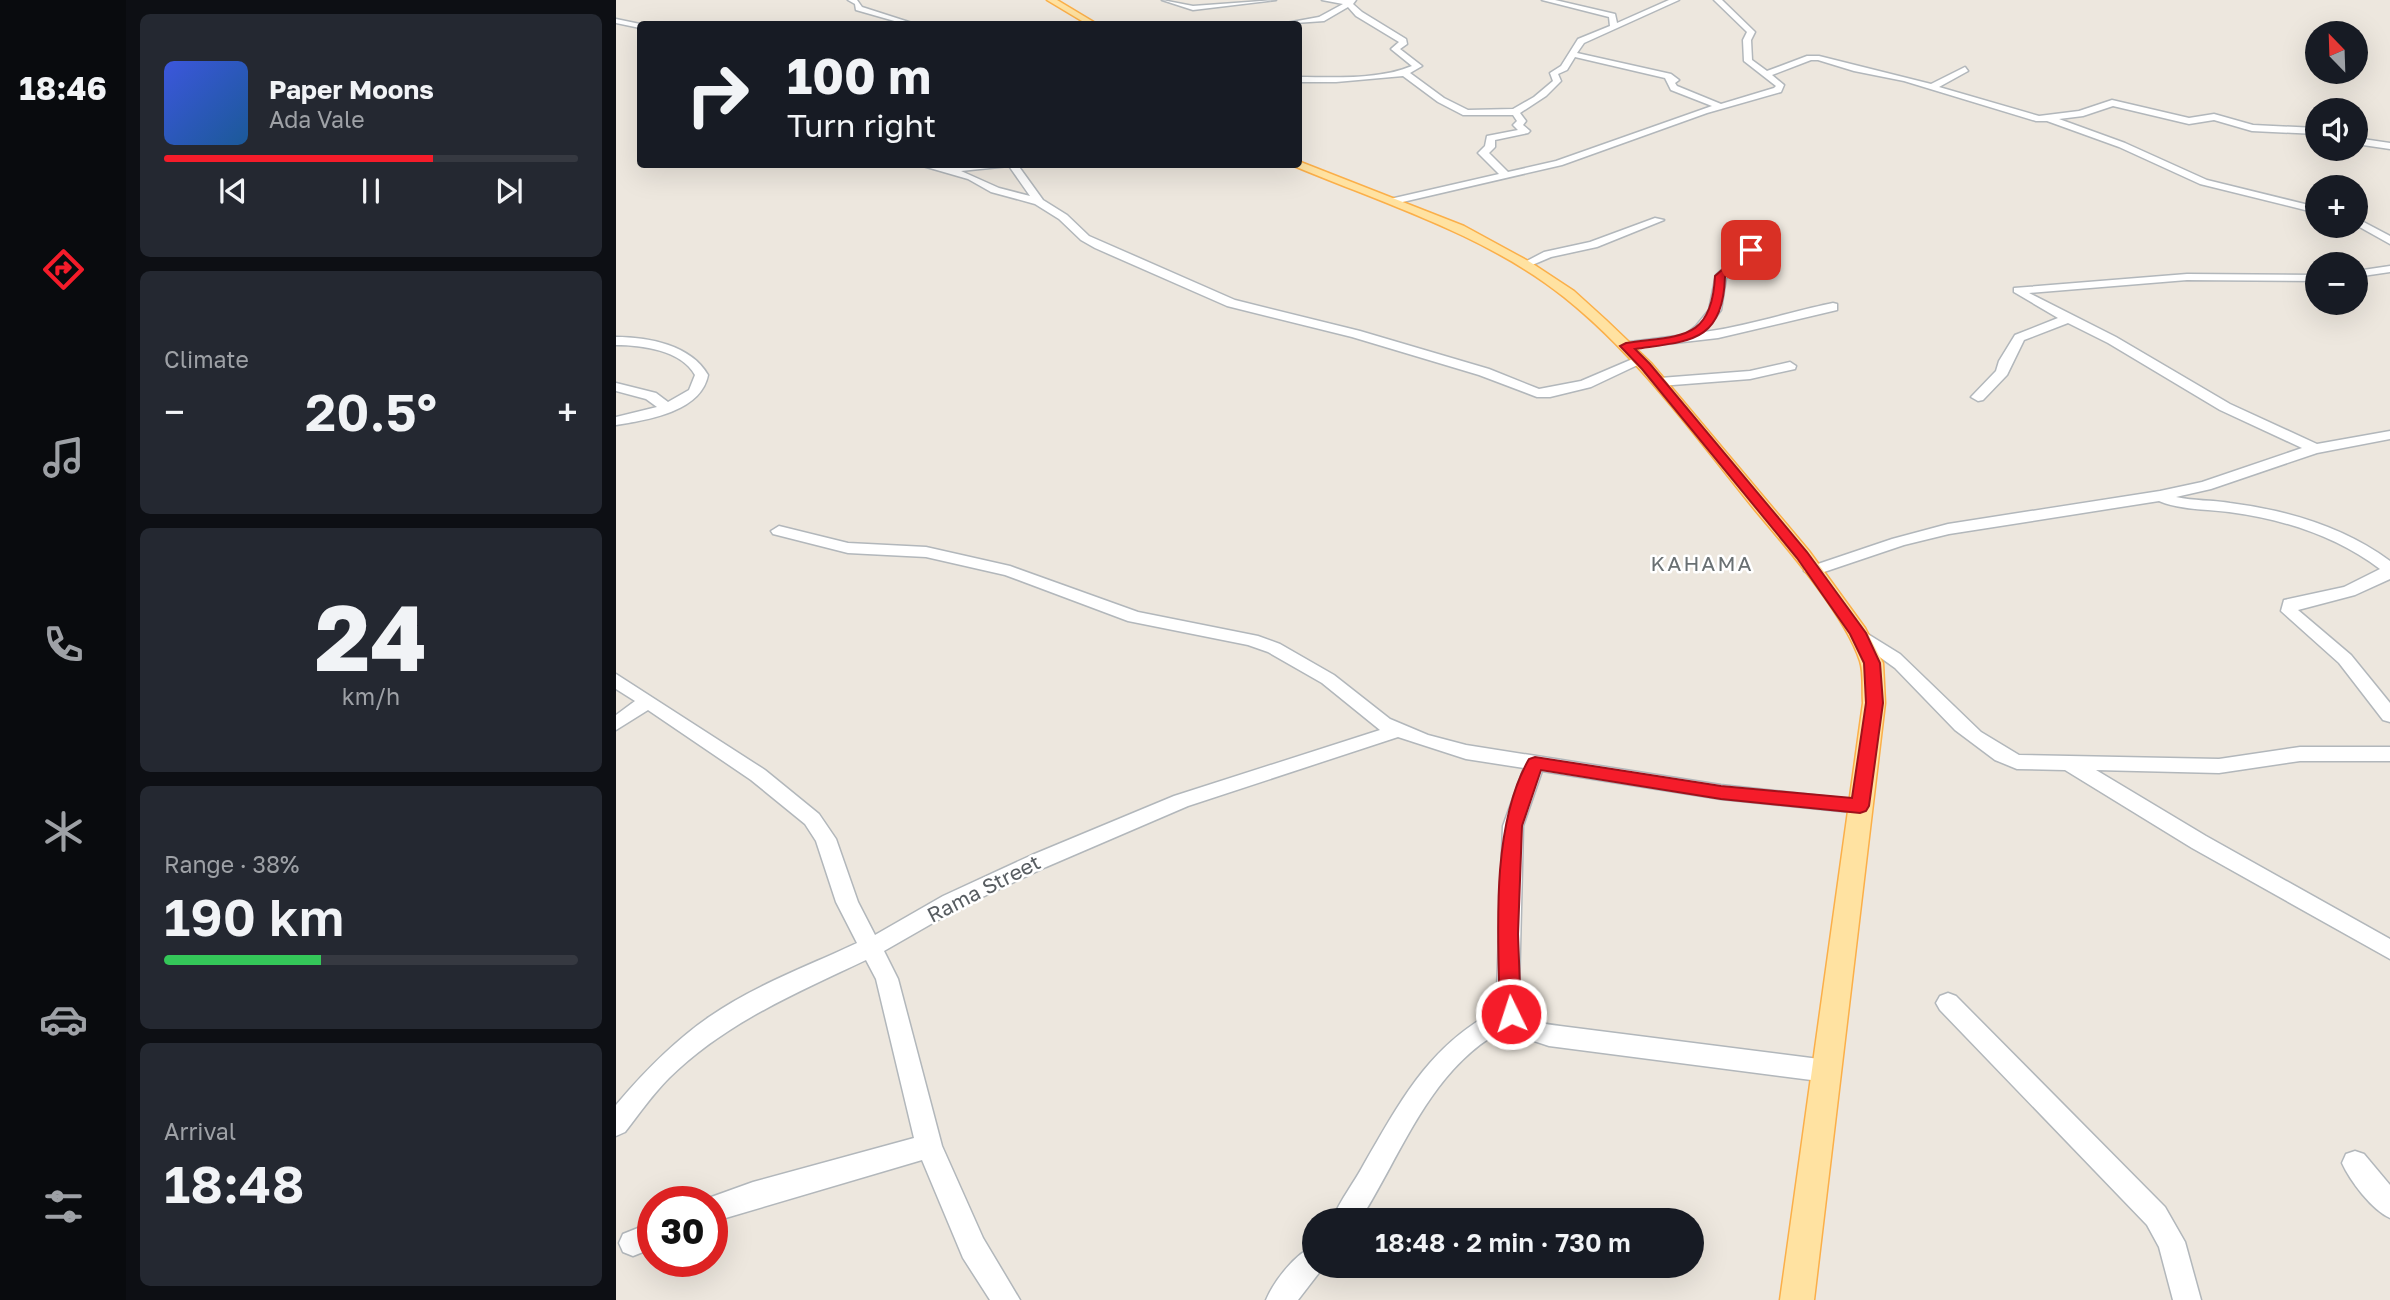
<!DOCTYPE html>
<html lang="en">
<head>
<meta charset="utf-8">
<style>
	body { margin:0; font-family:"Golos Text",sans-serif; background:#242831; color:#f1f3f6; height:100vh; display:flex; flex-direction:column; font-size:26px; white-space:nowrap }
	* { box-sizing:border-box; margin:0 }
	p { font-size:23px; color:#9ea1a6 }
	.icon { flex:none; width:38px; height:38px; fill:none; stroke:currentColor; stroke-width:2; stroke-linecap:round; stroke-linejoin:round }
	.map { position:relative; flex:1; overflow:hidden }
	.sheet { display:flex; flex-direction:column; gap:14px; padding:14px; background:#0d0f14; width:490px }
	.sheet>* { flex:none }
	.guide { position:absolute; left:21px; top:21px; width:665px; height:147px; border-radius:7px; box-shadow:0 7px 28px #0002; background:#171b24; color:#f1f3f6; overflow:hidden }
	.needle { width:46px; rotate:337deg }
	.fabs { position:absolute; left:1689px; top:21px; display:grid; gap:14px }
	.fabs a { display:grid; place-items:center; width:63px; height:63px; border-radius:50%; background:#171b24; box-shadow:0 7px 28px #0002; font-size:35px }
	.speed { position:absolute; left:21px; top:1186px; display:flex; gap:14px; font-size:35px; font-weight:700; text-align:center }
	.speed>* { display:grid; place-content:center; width:91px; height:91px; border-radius:50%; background:#171b24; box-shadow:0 7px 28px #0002; line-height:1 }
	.speed .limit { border:10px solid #d22; background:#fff; color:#111 }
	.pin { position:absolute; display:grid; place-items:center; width:60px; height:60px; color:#fff; margin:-30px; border-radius:14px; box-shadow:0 4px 10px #0006 }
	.me { position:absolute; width:77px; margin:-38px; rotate:356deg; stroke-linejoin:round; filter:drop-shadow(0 0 5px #0008) }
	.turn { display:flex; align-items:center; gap:24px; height:147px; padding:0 35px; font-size:32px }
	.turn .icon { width:91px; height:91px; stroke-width:2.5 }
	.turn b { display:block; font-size:49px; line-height:60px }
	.big { font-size:52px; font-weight:600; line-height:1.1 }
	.sheet .widget { flex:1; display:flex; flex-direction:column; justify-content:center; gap:10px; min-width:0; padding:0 24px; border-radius:10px; background:#242831 }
	.sheet .dial { align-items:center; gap:0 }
	.dial b { font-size:91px; line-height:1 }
	.song { display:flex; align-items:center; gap:21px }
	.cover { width:84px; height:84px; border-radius:10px; background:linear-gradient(135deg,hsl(230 70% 55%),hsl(210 70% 35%)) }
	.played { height:7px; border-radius:4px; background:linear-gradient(90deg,#f51c2a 65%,#363941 65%) }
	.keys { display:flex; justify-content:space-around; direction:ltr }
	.heat { display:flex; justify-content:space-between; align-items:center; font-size:38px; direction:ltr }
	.charge { height:10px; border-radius:5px; background:linear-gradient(90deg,#34c759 38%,#363941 0) }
	.trip { position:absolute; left:686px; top:1208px; width:402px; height:70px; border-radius:35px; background:#171b24; box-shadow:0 7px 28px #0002; font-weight:600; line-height:70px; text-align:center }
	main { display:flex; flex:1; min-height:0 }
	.dock { display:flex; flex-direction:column; width:126px; justify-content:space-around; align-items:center; background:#090b0e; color:#9ea1a6 }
	.dock .icon { width:49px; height:49px }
	.dock .active { color:#f51c2a }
	.dock b { font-size:32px; color:#f1f3f6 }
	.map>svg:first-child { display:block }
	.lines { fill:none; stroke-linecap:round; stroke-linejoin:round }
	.minor-casing { stroke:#b2b7bb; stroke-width:3 }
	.major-casing { stroke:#fbaf49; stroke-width:3 }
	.minor { fill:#fff; fill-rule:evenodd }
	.major { fill:#ffe2a1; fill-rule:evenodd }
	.route { fill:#f51c2a; stroke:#9f121b; stroke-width:2 }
	.labels { text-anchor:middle; stroke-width:5; stroke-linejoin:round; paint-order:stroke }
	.quarter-label { font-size:21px; letter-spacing:2px; fill:#697073; stroke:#fff }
	.near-street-label { font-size:21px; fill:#585d61; stroke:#fff }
</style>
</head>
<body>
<main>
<nav class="dock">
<b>18:46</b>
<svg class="icon active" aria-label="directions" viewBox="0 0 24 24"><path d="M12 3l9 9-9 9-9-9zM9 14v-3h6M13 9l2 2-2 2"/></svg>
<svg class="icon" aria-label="music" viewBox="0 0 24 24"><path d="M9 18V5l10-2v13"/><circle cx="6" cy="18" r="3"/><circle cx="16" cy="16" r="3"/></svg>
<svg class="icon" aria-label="phone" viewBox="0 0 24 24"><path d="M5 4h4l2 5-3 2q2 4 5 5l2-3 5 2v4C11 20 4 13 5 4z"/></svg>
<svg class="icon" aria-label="climate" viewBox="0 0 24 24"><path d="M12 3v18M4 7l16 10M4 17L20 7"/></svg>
<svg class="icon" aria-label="car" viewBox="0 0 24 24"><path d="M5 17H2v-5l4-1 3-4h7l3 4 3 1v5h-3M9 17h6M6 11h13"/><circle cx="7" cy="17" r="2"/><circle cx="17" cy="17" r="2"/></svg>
<svg class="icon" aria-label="filters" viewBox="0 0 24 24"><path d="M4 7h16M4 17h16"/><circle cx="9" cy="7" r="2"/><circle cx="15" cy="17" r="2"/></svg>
</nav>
<section class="sheet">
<div class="widget">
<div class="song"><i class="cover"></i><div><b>Paper Moons</b><p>Ada Vale</p></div></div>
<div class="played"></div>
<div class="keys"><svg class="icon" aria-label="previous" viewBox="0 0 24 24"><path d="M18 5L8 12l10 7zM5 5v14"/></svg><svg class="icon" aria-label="pause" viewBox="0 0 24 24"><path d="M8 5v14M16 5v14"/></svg><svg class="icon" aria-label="next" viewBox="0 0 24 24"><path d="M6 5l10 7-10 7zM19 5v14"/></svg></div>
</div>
<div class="widget"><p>Climate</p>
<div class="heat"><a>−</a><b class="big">20.5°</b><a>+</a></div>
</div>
<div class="widget dial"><b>24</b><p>km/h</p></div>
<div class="widget"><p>Range · 38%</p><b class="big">190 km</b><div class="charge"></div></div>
<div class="widget"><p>Arrival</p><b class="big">18:48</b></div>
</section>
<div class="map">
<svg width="1774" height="1300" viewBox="0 0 1774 1300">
	<rect width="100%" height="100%" fill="#ede7de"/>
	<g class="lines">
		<!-- minor casing -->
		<g class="minor-casing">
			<g id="minor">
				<polygon points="232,0 241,0 246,7 299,24 289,24 240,10 239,4"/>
				<polygon points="546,0 577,6 660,0 577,10"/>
				<path d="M 706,0 L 740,0 L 737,4 L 746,12 L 790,39 L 791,44 L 784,49 L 806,66 L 794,73 L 828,98 L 852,110 L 897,109 L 918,97 L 937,81 L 934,73 L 945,66 L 962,39 L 994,26 L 993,17 L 926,0 L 939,0 L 999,14 L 1001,23 L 1053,0 L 1063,0 L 968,43 L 961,53 L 1055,74 L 1063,80 L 1059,83 L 1061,86 L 1105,104 L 1158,88 L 1160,86 L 1128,61 L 1127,40 L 1131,32 L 1098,0 L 1106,0 L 1139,32 L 1135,40 L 1136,60 L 1151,71 L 1191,56 L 1203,56 L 1315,84 L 1349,67 L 1352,71 L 1323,87 L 1423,116 L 1463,111 L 1496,100 L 1573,118 L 1598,114 L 1637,125 L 1701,128 L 1701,134 L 1636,131 L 1598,120 L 1573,124 L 1497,106 L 1467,116 L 1443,119 L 1509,143 L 1591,180 L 1701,207 L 1701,213 L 1584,184 L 1503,147 L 1431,121 L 1420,121 L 1288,81 L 1238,71 L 1202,60 L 1195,60 L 1156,75 L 1168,85 L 1165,92 L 1091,113 L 946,165 L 778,204 L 774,203 L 774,199 L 883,174 L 862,153 L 869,146 L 871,136 L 902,130 L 897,125 L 901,121 L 897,115 L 847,115 L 822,102 L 787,76 L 720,82 L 682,82 L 682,77 C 719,77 763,80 796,66 L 775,49 L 783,42 L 740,16 L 732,7 L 708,21 L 665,24 L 703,17 L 727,4 ZM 959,57 L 1049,78 L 1055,90 L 1096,106 L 940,161 L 892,172 L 873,153 L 879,147 L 879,140 L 912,133 L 914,131 L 907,125 L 910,121 L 904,113 L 930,96 L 945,81 L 942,74 L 951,70 Z"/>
				<polygon points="0,19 24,24 27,24 24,28 0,23"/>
				<polygon points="1740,138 1774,143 1774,149 1740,144"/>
				<path d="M 300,164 L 401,164 L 427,200 L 451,215 L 473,236 L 619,300 L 744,331 L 873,369 L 923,389 L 965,381 L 1019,358 L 1024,357 L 1030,361 L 975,387 L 934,397 L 921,397 L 863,375 L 736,337 L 611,306 L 479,248 L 465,240 L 443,219 L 419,204 L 375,192 L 352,179 ZM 393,166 L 414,196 L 383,188 L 345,171 Z"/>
				<polygon points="1039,218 1048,220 981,247 935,257 909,268 903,265 928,252 974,242"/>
				<polygon points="1740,218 1774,236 1774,244 1740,225"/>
				<path d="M 1145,235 L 1150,238 L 1149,240 L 1128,264 L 1110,278 L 1105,310 L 1088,332 C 1132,326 1173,312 1217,303 L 1221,304 L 1221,310 L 1102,338 L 1006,349 L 1006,343 L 1069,335 L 1080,326 L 1093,310 L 1100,275 Z"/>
				<polygon points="1774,266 1774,272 1740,277 1740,271"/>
				<path d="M 1571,274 L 1701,275 L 1701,281 L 1571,280 L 1413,293 L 1500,337 L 1614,404 L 1701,444 L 1774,431 L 1774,439 L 1701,453 L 1595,489 L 1560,497 C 1578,501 1596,500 1614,503 C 1670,510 1728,527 1774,561 L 1774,579 L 1739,595 L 1682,610 L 1735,655 L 1774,703 L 1774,722 L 1767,720 L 1723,663 L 1665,611 L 1668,600 L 1728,587 L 1764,569 C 1720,536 1667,519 1613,512 C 1589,509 1565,510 1543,501 L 1333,534 L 1288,545 L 1202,574 L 1196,576 L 1188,571 L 1190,568 L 1276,539 L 1332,524 L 1544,491 L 1586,482 L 1686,448 L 1604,410 L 1492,343 L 1452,323 L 1408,340 L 1391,375 L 1367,400 L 1362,401 L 1355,397 L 1380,371 L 1383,361 L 1399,335 L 1442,318 L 1398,292 L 1398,288 Z"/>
				<path d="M 0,337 C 32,337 75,345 92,375 C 85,412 31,420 0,425 L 0,417 L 41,407 L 30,399 L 0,391 L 0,383 L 40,393 L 52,402 L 73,390 L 79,375 C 65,350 26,345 0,345 Z"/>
				<polygon points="1174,362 1180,366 1179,369 1134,379 1044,386 1037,382 1044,378 1134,371"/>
				<path d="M 163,526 L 232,543 L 310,547 L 394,566 L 522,612 L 642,636 L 664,644 L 718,675 L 774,719 L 812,735 L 850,745 L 1105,785 L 1251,801 L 1254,806 L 1251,811 L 1244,813 L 1105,799 L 926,771 L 907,826 L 903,990 C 907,1021 914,1022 944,1026 L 1211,1060 L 1220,1063 L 1223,1071 L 1220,1079 L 1211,1082 L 933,1046 L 900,1035 L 891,1028 C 815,1066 787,1152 744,1220 L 716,1220 C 724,1200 738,1183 748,1164 C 785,1100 814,1044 883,1009 L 881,990 L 887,826 L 908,768 L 850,759 L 782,737 L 572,806 L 430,867 L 343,908 L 268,951 L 282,979 L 326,1146 L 367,1238 L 404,1300 L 374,1300 L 347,1258 L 306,1160 L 96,1222 L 96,1202 L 86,1202 L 87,1200 L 137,1182 L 298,1138 L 260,979 L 250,960 C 180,993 109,1023 53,1078 C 37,1094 23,1114 9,1132 L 0,1136 L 0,1105 C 28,1072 57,1042 93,1017 C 137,986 192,966 241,943 L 220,902 L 200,841 L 189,824 L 135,780 L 32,710 L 0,730 L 0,715 L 19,701 L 0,689 L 0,674 L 149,770 L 203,814 L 220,839 L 242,902 L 259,935 L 327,896 L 416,855 L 558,796 L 764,730 L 706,683 L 652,652 L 632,645 L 512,621 L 389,575 L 310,557 L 232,553 L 157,534 L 155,531 Z"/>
				<polygon points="1242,628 1284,654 1365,732 1403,755 1603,759 1684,747 1774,747 1774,761 1684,761 1603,773 1480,770 1590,836 1774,939 1774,959 1576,848 1449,770 1401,769 1379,760 1339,730 1279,668 1236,637 1233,633"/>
				<polygon points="1332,993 1340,996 1549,1207 1569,1242 1585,1300 1557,1300 1543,1247 1531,1225 1324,1010 1320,1003 1324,996"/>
				<path d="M 1739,1151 L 1748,1154 L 1774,1185 L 1774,1218 C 1756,1210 1734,1181 1726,1163 L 1730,1154 Z"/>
				<polygon points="37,1222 37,1248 17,1256 7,1252 3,1243 7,1234"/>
				<path d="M 698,1246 L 698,1265 L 709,1265 L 682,1300 L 650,1300 C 658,1281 679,1254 698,1246 Z"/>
			</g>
		</g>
		<!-- major casing -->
		<g class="major-casing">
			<g id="major">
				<polygon points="431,0 441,0 481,24 471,24"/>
				<path d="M 682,161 L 848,226 L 914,262 L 958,291 L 990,320 L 1035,363 L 1193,551 L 1249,628 L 1267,663 L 1269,703 L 1198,1300 L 1164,1300 L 1247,703 C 1246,690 1248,673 1244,661 C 1229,615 1171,548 1139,510 C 1079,436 1023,357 948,297 C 870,235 769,204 678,166 L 677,164 L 682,164 Z"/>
			</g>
		</g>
		<!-- minor -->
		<use href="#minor" class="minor"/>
		<!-- major -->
		<use href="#major" class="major"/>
	</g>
	<!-- route -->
	<path class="route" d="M 1131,248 L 1140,250 L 1109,277 C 1107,343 1073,341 1019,349 L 1034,364 L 1191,552 L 1250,633 L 1264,663 L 1267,703 L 1253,806 L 1250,811 L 1244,813 L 1105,799 L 925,770 L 906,826 L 902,934 L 905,1014 L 902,1020 L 895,1023 L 887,1020 L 884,1014 C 882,937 874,827 913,759 L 919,757 L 1105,786 L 1236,798 L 1250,703 L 1248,663 L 1234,634 L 1181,558 L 1026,369 L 1004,346 L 1010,343 C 1063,335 1096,342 1099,276 Z"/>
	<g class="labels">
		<!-- quarter labels -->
		<g class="quarter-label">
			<text x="1086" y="571">KAHAMA</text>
		</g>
		<!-- near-street labels -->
		<g class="near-street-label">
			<text transform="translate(368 889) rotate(-27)" y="7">Rama Street</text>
		</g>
	</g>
</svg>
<div class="fabs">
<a><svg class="needle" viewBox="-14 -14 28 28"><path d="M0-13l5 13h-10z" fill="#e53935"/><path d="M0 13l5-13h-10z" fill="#9ea1a6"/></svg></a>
<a><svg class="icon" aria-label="sound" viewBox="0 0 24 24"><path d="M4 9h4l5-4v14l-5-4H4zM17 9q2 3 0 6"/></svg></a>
<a>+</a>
<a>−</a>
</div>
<div class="speed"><div class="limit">30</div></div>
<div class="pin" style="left:1135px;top:250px;background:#d93025"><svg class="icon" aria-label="arrive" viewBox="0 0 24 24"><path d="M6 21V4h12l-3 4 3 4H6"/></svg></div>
<svg class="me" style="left:895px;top:1014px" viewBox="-20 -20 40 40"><circle r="17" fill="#f51c2a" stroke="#fff" stroke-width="3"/><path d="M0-11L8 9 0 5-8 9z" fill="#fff"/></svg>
<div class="trip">18:48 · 2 min · 730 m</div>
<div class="guide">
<div class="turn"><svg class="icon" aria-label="right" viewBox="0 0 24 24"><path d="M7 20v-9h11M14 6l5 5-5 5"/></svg><div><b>100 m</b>Turn right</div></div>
</div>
</div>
</main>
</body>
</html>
